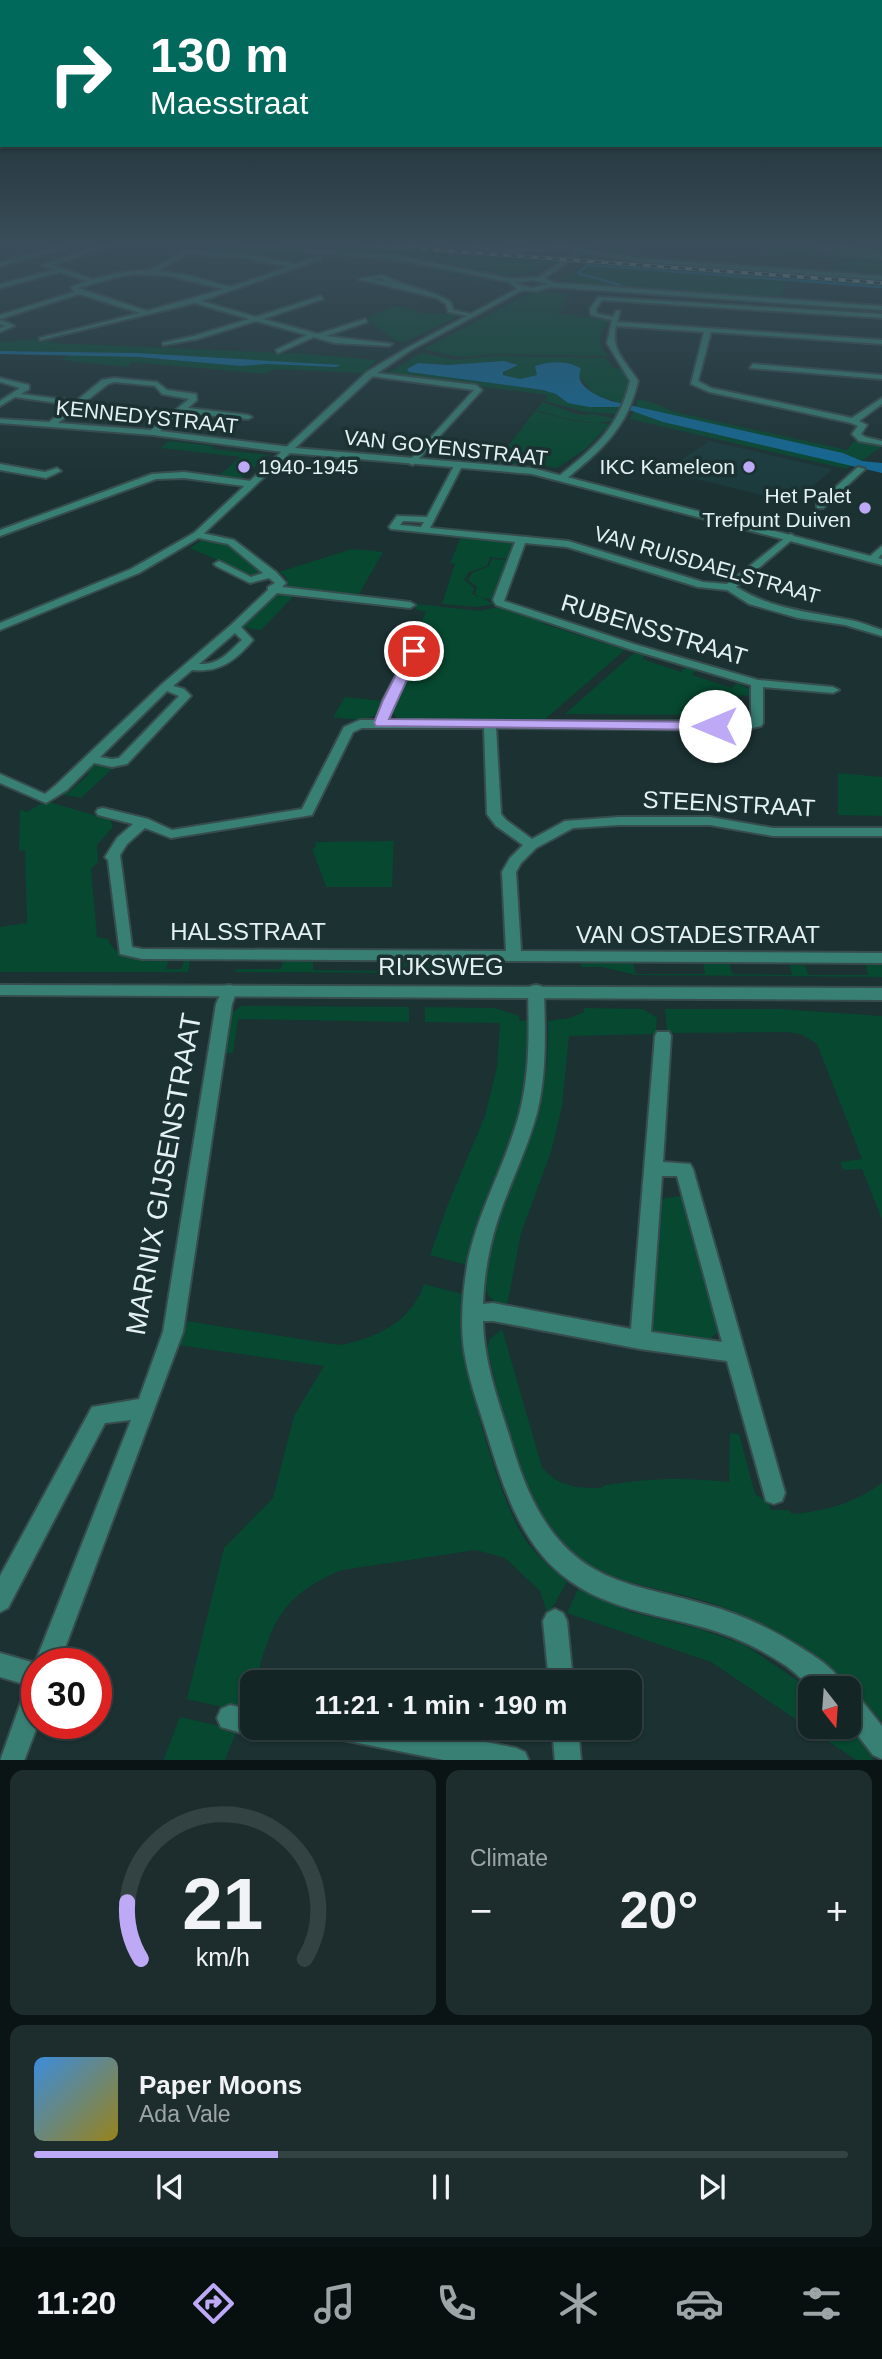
<!DOCTYPE html>
<html lang="en">
<head>
<meta charset="utf-8">
<style>
	body { margin:0; font-family:Arial,sans-serif; background:#1d2d2e; color:#f1f3f6; height:100vh; display:flex; flex-direction:column; font-size:26px; white-space:nowrap }
	* { box-sizing:border-box; margin:0 }
	p { font-size:23px; color:#9da5a7 }
	.icon { flex:none; width:38px; height:38px; fill:none; stroke:currentColor; stroke-width:2; stroke-linecap:round; stroke-linejoin:round }
	.map { position:relative; height:1760px; overflow:hidden }
	.side { display:flex; flex-direction:column; gap:10px; padding:10px; background:#0b1415; flex:1 }
	.side>* { flex:none }
	.hud { position:absolute; left:0px; top:0px; width:882px; height:147px; box-shadow:0 2px 5px #0004,0 0 0 2px #334243; background:#00695c; color:#fff; overflow:hidden }
	.needle { width:46px; rotate:163deg }
	.fabs { position:absolute; left:798px; top:1676px; display:grid; gap:14px }
	.fabs a { display:grid; place-items:center; width:63px; height:63px; border-radius:14px; background:#142526; box-shadow:0 2px 5px #0004,0 0 0 2px #334243; font-size:35px }
	.speed { position:absolute; left:21px; top:1648px; display:flex; gap:14px; font-size:35px; font-weight:700; text-align:center }
	.speed>* { display:grid; place-content:center; width:91px; height:91px; border-radius:50%; background:#142526; box-shadow:0 2px 5px #0004,0 0 0 2px #334243; line-height:1 }
	.speed .limit { border:10px solid #d22; background:#fff; color:#111 }
	.pin { position:absolute; display:grid; place-items:center; width:60px; height:60px; color:#fff; margin:-30px; border:4px solid #fff; border-radius:50%; box-shadow:0 2px 7px #0007 }
	.me { position:absolute; width:77px; margin:-38px; rotate:270deg; stroke-linejoin:round; filter:drop-shadow(0 0 5px #0008) }
	.turn { display:flex; align-items:center; gap:24px; height:147px; padding:0 35px; font-size:32px }
	.turn .icon { width:91px; height:91px; stroke-width:2.5 }
	.turn b { display:block; font-size:49px; line-height:60px }
	.big { font-size:52px; font-weight:700; line-height:1.1 }
	.side .tile { flex:1; display:flex; flex-direction:column; justify-content:center; gap:10px; min-width:0; padding:0 24px; border-radius:14px; background:#1d2d2e }
	.side .dial { align-items:center; gap:0 }
	.dial svg { height:182px; overflow:visible; fill:none; stroke:#334243; stroke-width:7; stroke-linecap:round; text-anchor:middle }
	.dial text { fill:#f1f3f6; stroke:none }
	.song { display:flex; align-items:center; gap:21px }
	.cover { width:84px; height:84px; border-radius:10px; background:linear-gradient(135deg,hsl(210 70% 55%),hsl(50 70% 35%)) }
	.played { height:7px; border-radius:4px; background:linear-gradient(90deg,#bda9f5 30%,#334243 30%) }
	.keys { display:flex; justify-content:space-around; direction:ltr }
	.heat { display:flex; justify-content:space-between; align-items:center; font-size:38px; direction:ltr }
	.side .tiles { flex:1; display:grid; gap:10px; grid-template-columns:1fr 1fr }
	.tile:last-child { grid-column:span 2 }
	.trip { position:absolute; left:240px; top:1670px; width:402px; height:70px; border-radius:14px; background:#142526; box-shadow:0 2px 5px #0004,0 0 0 2px #334243; font-weight:700; line-height:70px; text-align:center }
	.menu { display:flex; height:112px; justify-content:space-around; align-items:center; background:#080f0f; color:#9da5a7 }
	.menu .icon { width:49px; height:49px }
	.menu .current { color:#bda9f5 }
	.menu b { font-size:32px; color:#f1f3f6 }
	.map>svg:first-child { display:block }
	.built { fill:#1b3b3d }
	.green { fill:#064830 }
	.water { fill:#136a98 }
	.lines { fill:none; stroke-linecap:round; stroke-linejoin:round }
	.stream { stroke:#136a98; stroke-width:2.5 }
	.minor-casing { stroke:#374c4d; stroke-width:4 }
	.tertiary-casing { stroke:#374c4d; stroke-width:4 }
	.minor { fill:#388074; fill-rule:evenodd }
	.tertiary { fill:#388074; fill-rule:evenodd }
	.rail-casing { stroke:#b5c4c5; stroke-width:3.5 }
	.rail { stroke:#1b3132; stroke-width:2.5; stroke-dasharray:7; stroke-linecap:butt }
	.route { fill:#bda9f5; stroke:#7b6e9f; stroke-width:2 }
	.poi-dot { fill:#bda9f5; stroke:#1b3132; stroke-width:2.5 }
	.labels { text-anchor:middle; stroke-width:7; stroke-linejoin:round; paint-order:stroke }
	.far-street-label { font-size:21px; fill:#e4f1f2; stroke:#1b3132 }
	.far-poi-label { font-size:21px; fill:#e4f1f2; stroke:#1b3132; text-anchor:end }
	.street-label { font-size:24px; fill:#e4f1f2; stroke:#1b3132 }
	.near-street-label { font-size:28px; fill:#e4f1f2; stroke:#1b3132 }
</style>
</head>
<body>
<div class="map">
<svg width="882" height="1761" viewBox="0 0 882 1761">
	<rect width="100%" height="100%" fill="#1b3132"/>
	<!-- built -->
	<g class="built">
		<polygon points="314,243 395,243 882,279 882,286"/>
		<polygon points="709,441 827,468 832,470 793,503 665,471"/>
	</g>
	<!-- green -->
	<g class="green">
		<path d="M 121,243 L 185,243 L 389,259 L 429,266 L 501,286 C 463,280 427,265 389,261 C 374,259 357,257 341,257 C 317,257 301,262 277,257 Z"/>
		<path d="M 236,243 L 329,243 L 556,260 C 534,277 509,276 482,272 L 496,268 L 487,267 L 478,272 L 384,254 Z"/>
		<polygon points="609,243 629,243 624,254 638,258 834,269 835,261 827,259 762,254 763,250 782,251 779,243 794,243 829,256 882,261 882,277 638,259 605,252"/>
		<polygon points="584,262 882,284 882,288 786,281 782,297 570,285 564,279 586,265"/>
		<polygon points="546,292 568,294 558,314 609,319 600,338 601,348 610,356 500,354 459,357 424,349 530,293"/>
		<polygon points="392,306 409,308 419,313 461,315 405,342 396,341 367,319"/>
		<polygon points="36,339 38,341 55,341 54,343 305,354 377,360 363,373 273,369 267,374 132,362 127,367 62,360 68,355 138,357 241,366 268,364 137,353 0,351 0,342"/>
		<polygon points="422,353 455,360 498,356 605,358 614,368 623,369 628,385 622,404 594,394 568,363 535,366 537,375 520,379 503,375 514,362 448,365 418,363 407,369 410,372 543,390 556,394 568,403 621,407 618,414 585,412 549,402 545,400 548,395 386,374"/>
		<polygon points="637,400 649,401 675,412 847,450 857,438 882,446 862,461 843,453 636,407"/>
		<path d="M 543,402 L 579,415 L 593,414 L 616,419 C 595,429 559,416 536,410 Z"/>
		<polygon points="634,410 663,422 851,465 847,469 630,419"/>
		<polygon points="535,411 579,422 610,424 587,448 557,468 523,462 521,464 495,463"/>
		<polygon points="169,441 214,446 212,449 269,455 255,467 242,467 250,469 242,478 219,475 241,457 161,448"/>
		<polygon points="461,537 512,543 507,559 490,557 487,566 469,572 464,580 474,588 472,594 495,604 476,607 442,604 455,564 450,563"/>
		<polygon points="211,540 229,543 264,573 253,576 190,548 200,541"/>
		<polygon points="352,549 383,552 358,596 286,589 287,578 279,572"/>
		<polygon points="492,559 508,560 492,599 481,598 475,594 477,587 468,580 472,573 489,566"/>
		<polygon points="281,593 295,595 261,630 242,627 275,594"/>
		<polygon points="417,604 479,611 499,607 541,620 544,624 619,648 627,648 543,721 399,720 392,712 407,678 418,679 421,672 410,671 414,665 424,665 431,651 408,647 426,612 415,609"/>
		<polygon points="636,651 646,654 642,659 681,672 686,667 697,670 692,675 732,688 737,683 749,689 752,696 739,695 738,713 750,714 749,717 740,722 699,723 697,715 565,714"/>
		<polygon points="345,697 383,701 378,715 359,720 333,717"/>
		<polygon points="103,762 110,763 113,768 81,798 59,794 70,791 89,774 87,770 94,763"/>
		<polygon points="838,773 882,777 882,816 838,815"/>
		<path d="M 46,801 L 104,818 L 111,821 L 113,827 L 97,845 L 98,862 L 91,869 L 97,937 L 108,939 C 117,963 147,958 169,959 L 166,969 L 181,969 L 185,959 L 190,959 L 188,972 L 0,972 L 0,927 L 27,923 L 25,850 L 19,851 L 20,809 L 27,812 Z"/>
		<polygon points="394,841 392,887 326,887 312,848 316,847 315,842"/>
		<polygon points="313,957 313,970 387,971 388,961 509,964 465,965 408,973 235,972 236,969 281,969 283,960"/>
		<polygon points="703,961 729,961 732,974 792,975 790,965 804,965 809,975 868,975 865,963 882,963 882,977 636,975 602,967 581,967 581,963 633,963 636,974 705,974"/>
		<polygon points="241,1006 409,1007 409,1022 238,1019 233,1053 225,1053 231,1014"/>
		<path d="M 425,1007 L 495,1008 L 519,1016 L 520,1021 L 529,1020 C 530,1063 524,1103 509,1142 C 493,1183 473,1222 467,1265 L 430,1255 L 448,1204 L 485,1116 L 497,1067 L 500,1023 L 425,1022 Z"/>
		<path d="M 584,1008 L 643,1009 L 657,1018 L 656,1034 L 569,1036 L 562,1107 L 551,1152 L 521,1233 L 507,1306 C 496,1304 487,1298 485,1286 C 479,1258 522,1164 532,1132 C 545,1095 549,1060 548,1021 L 570,1018 L 584,1012 Z"/>
		<polygon points="665,1009 779,1009 882,1016 882,1219 862,1169 844,1170 840,1162 862,1159 817,1044 803,1035 789,1032 667,1033"/>
		<polygon points="680,1196 683,1197 719,1331 708,1341 655,1332 650,1326 660,1199"/>
		<path d="M 424,1284 L 462,1294 C 453,1342 496,1487 520,1531 C 532,1552 550,1567 567,1582 L 548,1615 L 540,1591 L 505,1558 L 476,1550 L 342,1570 C 282,1595 271,1622 256,1682 L 252,1682 L 248,1713 L 187,1699 L 224,1548 L 273,1498 L 294,1416 L 324,1366 L 178,1345 L 186,1321 L 339,1345 C 376,1339 411,1322 424,1284 Z"/>
		<path d="M 502,1329 L 542,1467 C 558,1487 577,1488 601,1488 L 605,1485 C 650,1478 684,1477 729,1482 L 730,1433 L 739,1434 L 755,1494 L 769,1503 L 771,1510 L 789,1510 L 792,1514 C 826,1511 855,1503 882,1483 L 882,1722 C 838,1668 781,1627 714,1604 C 658,1585 591,1585 551,1533 C 519,1490 500,1401 487,1348 L 490,1339 Z"/>
		<polygon points="578,1589 631,1612 700,1629 745,1645 810,1689 810,1727 849,1727 849,1724 868,1747 873,1760 856,1760 711,1662 567,1613"/>
		<polygon points="180,1717 237,1730 225,1760 163,1761"/>
	</g>
	<!-- water -->
	<g class="water">
		<polygon points="0,351 137,353 341,365 336,367 268,364 241,366 138,357 0,354"/>
		<path d="M 504,361 L 518,365 L 503,372 L 503,375 L 520,379 L 537,375 L 535,366 C 549,361 569,360 581,369 C 573,386 597,396 611,401 L 843,453 L 862,461 L 882,463 L 882,473 L 663,422 L 621,407 L 589,407 L 568,403 L 556,394 L 543,390 L 409,372 L 407,369 L 418,363 L 448,365 Z"/>
	</g>
	<g class="lines">
		<!-- stream -->
		<polyline class="stream" points="620,285 578,273 588,265 882,287"/>
		<!-- minor casing -->
		<g class="minor-casing">
			<g id="minor">
				<polygon points="44,243 53,243 67,248 0,266 0,262 58,248"/>
				<path d="M 109,243 L 118,243 L 51,265 L 93,279 L 117,273 L 150,270 L 186,250 L 245,254 L 296,264 L 320,256 L 322,259 L 201,301 L 256,317 L 321,296 L 323,299 L 263,319 L 318,334 L 365,319 L 367,322 L 326,336 L 392,344 L 389,346 L 334,343 L 314,337 L 278,353 L 276,350 L 307,335 L 256,321 L 197,339 L 163,345 L 163,343 L 194,336 L 249,319 L 195,303 L 40,340 L 40,338 L 140,313 L 79,294 L 0,319 L 0,315 L 74,292 L 71,287 L 87,281 L 60,272 L 0,288 L 0,284 L 54,270 L 42,265 ZM 187,254 L 245,258 L 289,267 L 230,287 L 187,275 L 157,271 ZM 135,274 L 169,276 L 224,289 L 147,311 L 78,288 L 117,277 Z"/>
				<polygon points="411,243 512,248 567,246 640,258 882,276 882,280 640,262 567,250 512,252"/>
				<polygon points="821,243 882,251 882,255 847,252"/>
				<path d="M 383,275 C 405,287 430,289 451,302 L 453,310 L 476,315 L 473,317 L 448,312 L 446,304 L 437,298 L 358,279 ZM 380,278 L 387,282 L 372,279 Z"/>
				<path d="M 598,297 L 882,314 L 882,318 L 602,300 L 596,309 L 597,314 L 613,317 L 616,311 L 620,311 L 617,322 L 882,340 L 882,344 L 711,332 L 698,381 L 711,388 L 852,418 L 882,398 L 882,404 L 859,421 L 867,425 L 861,434 L 865,437 L 882,441 L 882,445 L 859,441 L 852,434 L 858,426 L 851,423 L 709,392 L 691,384 L 704,332 L 616,326 C 610,351 626,361 638,381 C 627,429 601,450 565,480 L 559,480 L 559,476 C 595,447 619,428 630,381 L 607,343 L 612,320 L 591,315 L 590,309 Z"/>
				<polygon points="0,320 13,325 14,326 0,332 0,328 5,326 0,324"/>
				<polygon points="753,364 882,375 882,379 750,368"/>
				<polygon points="367,372 476,385 482,390 413,465 410,464 410,460 474,390 370,376 366,374"/>
				<path d="M 0,378 L 29,385 L 29,389 L 21,394 L 76,401 L 102,380 L 114,378 L 157,382 L 167,390 L 196,394 L 197,400 L 188,408 L 248,415 L 252,417 L 248,419 L 183,413 L 160,431 L 290,447 L 294,450 L 290,453 L 153,435 L 0,423 L 0,419 L 49,422 L 71,405 L 15,397 L 0,406 L 0,401 L 20,388 L 0,382 ZM 114,382 L 155,386 L 162,394 L 189,399 L 151,430 L 58,423 L 108,384 Z"/>
				<path d="M 458,463 L 462,466 L 430,528 L 568,541 L 703,582 L 727,584 L 790,534 L 793,535 L 793,539 L 736,587 C 772,609 805,611 845,619 C 858,621 870,626 882,630 L 882,636 L 845,625 L 798,618 L 749,604 L 727,590 L 698,587 L 567,547 L 525,543 L 504,601 L 637,645 L 758,680 L 833,687 L 839,690 L 833,693 L 763,687 L 763,723 L 761,726 L 743,730 L 496,728 L 501,814 L 506,820 L 532,839 L 565,821 L 619,817 L 710,817 L 773,828 L 882,828 L 882,836 L 773,836 L 710,825 L 619,825 L 573,828 L 536,848 L 521,863 L 516,872 L 521,951 L 882,953 L 882,963 L 142,959 L 120,954 L 108,860 L 105,857 L 117,838 L 133,824 L 98,815 L 96,812 L 98,809 L 103,808 L 148,819 L 172,830 L 302,809 L 344,727 L 360,720 L 376,720 L 383,700 L 410,649 L 418,649 L 419,651 L 395,700 L 388,721 L 751,721 L 751,685 L 629,649 L 496,605 L 493,600 L 515,542 L 391,529 L 389,527 L 397,516 L 427,517 L 454,466 ZM 403,521 L 424,522 L 421,527 L 400,525 ZM 362,728 L 484,728 L 487,814 L 496,826 L 523,845 L 510,858 L 502,872 L 506,951 L 142,949 L 132,947 L 120,855 L 127,844 L 145,828 L 171,838 L 312,815 L 353,732 Z"/>
				<polygon points="0,464 45,472 57,468 61,471 46,478 0,470"/>
				<polygon points="858,467 865,469 823,508 817,508 817,504"/>
				<polygon points="184,472 251,481 255,484 251,487 184,478 156,479 0,536 0,530 152,474"/>
				<path d="M 197,532 L 234,540 L 276,572 L 286,583 L 282,587 L 410,602 L 415,605 L 410,608 L 277,593 L 241,627 L 253,640 C 236,660 220,673 192,670 L 173,686 L 184,689 L 191,696 L 127,764 L 112,767 L 94,763 L 67,790 L 46,803 L 0,783 L 0,774 L 45,794 L 57,784 L 161,685 L 231,625 L 268,590 L 268,587 L 275,583 L 269,578 L 250,583 L 216,566 L 214,564 L 219,561 L 251,577 L 263,573 L 228,544 L 194,537 L 194,533 ZM 235,633 L 242,640 C 228,653 219,665 199,664 ZM 167,691 L 179,696 L 119,758 L 112,759 L 100,757 Z"/>
				<polygon points="882,546 882,554 875,561 869,561 869,557"/>
				<polygon points="229,985 234,986 237,990 232,1004 183,1332 59,1664 37,1664 38,1724 24,1761 0,1761 27,1685 0,1677 0,1653 35,1663 131,1420 105,1423 8,1608 0,1612 0,1576 92,1407 139,1399 163,1332 216,1004 224,986"/>
				<path d="M 536,985 L 541,986 L 544,990 C 545,1031 547,1073 537,1113 C 527,1150 510,1183 498,1219 C 489,1247 484,1275 483,1304 L 493,1303 L 631,1329 L 655,1036 L 657,1032 L 669,1032 L 671,1036 L 663,1162 L 690,1164 L 693,1169 L 785,1493 L 782,1501 L 774,1504 L 766,1501 L 727,1361 L 640,1349 L 493,1321 L 483,1321 C 484,1361 497,1397 509,1435 C 518,1466 528,1496 546,1523 C 588,1586 642,1585 707,1605 C 741,1614 774,1630 803,1649 C 819,1659 838,1671 845,1689 C 837,1689 821,1692 814,1688 C 804,1682 795,1672 785,1665 C 758,1647 729,1634 698,1626 C 654,1614 608,1608 570,1581 C 520,1546 503,1486 486,1431 C 478,1405 468,1378 464,1350 C 460,1321 463,1289 468,1260 C 479,1208 507,1162 520,1111 C 530,1071 529,1031 528,990 L 531,986 ZM 662,1176 L 677,1176 L 722,1342 L 651,1332 Z"/>
				<polygon points="555,1609 563,1613 567,1621 573,1682 549,1682 543,1621 547,1613"/>
				<polygon points="849,1693 858,1696 882,1726 882,1759 873,1755 849,1724"/>
				<polygon points="230,1705 252,1710 252,1727 263,1727 261,1732 252,1736 221,1727 217,1718 221,1709"/>
				<polygon points="331,1727 409,1727 516,1748 525,1752 529,1761 449,1761 343,1740 334,1736"/>
				<polygon points="552,1727 578,1727 581,1761 555,1761"/>
			</g>
		</g>
		<!-- tertiary casing -->
		<g class="tertiary-casing">
			<g id="tertiary">
				<path d="M 208,243 L 400,256 L 513,279 L 539,277 L 588,243 L 595,243 L 545,278 L 555,283 L 882,306 L 882,310 L 551,287 L 537,291 L 523,290 L 411,350 L 373,376 L 295,448 L 532,468 L 882,559 L 882,565 L 532,474 L 290,453 L 200,537 L 139,573 L 0,630 L 0,623 L 131,569 L 194,533 L 367,372 L 407,348 L 517,289 L 509,282 L 400,260 ZM 533,280 L 548,284 L 531,288 L 515,283 Z"/>
				<polygon points="805,243 813,243 836,251 882,255 882,259 835,255"/>
				<polygon points="0,985 882,988 882,1000 0,995"/>
			</g>
		</g>
		<!-- minor -->
		<use href="#minor" class="minor"/>
		<!-- tertiary -->
		<use href="#tertiary" class="tertiary"/>
		<!-- rail casing -->
		<g class="rail-casing">
			<polyline id="rail" points="343,243 882,283"/>
		</g>
		<!-- rail -->
		<use href="#rail" class="rail"/>
	</g>
	<!-- sky -->
	<linearGradient id="sky" x2="0" y2="1"><stop stop-color="#0f1b1c"/><stop offset="0.5" stop-color="#394e5a"/><stop offset="1" stop-color="#394e5a" stop-opacity="0"/></linearGradient>
	<rect width="882" height="489" fill="url(#sky)"/>
	<!-- route -->
	<polygon class="route" points="414,647 420,651 389,719 715,722 722,726 715,730 376,726 374,723 383,700 408,651"/>
	<!-- markers -->
	<g class="poi-dot">
		<circle cx="244" cy="467" r="7"/>
		<circle cx="749" cy="467" r="7"/>
		<circle cx="865" cy="508" r="7"/>
	</g>
	<g class="labels">
		<!-- far-street labels -->
		<g class="far-street-label">
			<text transform="translate(147 417) rotate(6)" y="7">KENNEDYSTRAAT</text>
			<text transform="translate(446 448) rotate(6)" y="7">VAN GOYENSTRAAT</text>
			<text transform="translate(707 565) rotate(16)" y="7">VAN RUISDAELSTRAAT</text>
		</g>
		<!-- far-poi labels -->
		<g class="far-poi-label">
			<text x="258" y="474" text-anchor="start">1940-1945</text>
			<text x="735" y="474">IKC Kameleon</text>
			<text x="851" y="503">Het Palet<tspan x="851" dy="24">Trefpunt Duiven</tspan></text>
		</g>
		<!-- street labels -->
		<g class="street-label">
			<text transform="translate(654 630) rotate(17)" y="8">RUBENSSTRAAT</text>
			<text transform="translate(729 804) rotate(3)" y="8">STEENSTRAAT</text>
			<text x="248" y="940">HALSSTRAAT</text>
			<text x="698" y="943">VAN OSTADESTRAAT</text>
			<text x="441" y="975">RIJKSWEG</text>
		</g>
		<!-- near-street labels -->
		<g class="near-street-label">
			<text transform="translate(163 1174) rotate(-80)" y="10">MARNIX GIJSENSTRAAT</text>
		</g>
	</g>
</svg>
<div class="fabs">
<a><svg class="needle" viewBox="-14 -14 28 28"><path d="M0-13l5 13h-10z" fill="#e53935"/><path d="M0 13l5-13h-10z" fill="#9da5a7"/></svg></a>
</div>
<div class="speed"><div class="limit">30</div></div>
<div class="pin" style="left:414px;top:651px;background:#d93025"><svg class="icon" aria-label="arrive" viewBox="0 0 24 24"><path d="M6 21V4h12l-3 4 3 4H6"/></svg></div>
<svg class="me" style="left:715px;top:726px" viewBox="-20 -20 40 40"><circle r="19" fill="#fff"/><path d="M0-13L10 11 0 6-10 11z" fill="#bda9f5"/></svg>
<div class="trip">11:21 · 1 min · 190 m</div>
<div class="hud">
<div class="turn"><svg class="icon" aria-label="right" viewBox="0 0 24 24"><path d="M7 20v-9h11M14 6l5 5-5 5"/></svg><div><b>130 m</b>Maesstraat</div></div>
</div>
</div>
<section class="side">
<div class="tiles">
<div class="tile dial"><svg viewBox="0 0 100 80">
<path d="M14 69A42 42 0 1 1 86 69"/>
<path d="M14 69A42 42 0 0 1 8 44" stroke="#bda9f5"/>
<text x="50" y="56" font-size="32" font-weight="700">21</text>
<text x="50" y="72" font-size="11">km/h</text>
</svg></div>
<div class="tile"><p>Climate</p>
<div class="heat"><a>−</a><b class="big">20°</b><a>+</a></div>
</div>
<div class="tile">
<div class="song"><i class="cover"></i><div><b>Paper Moons</b><p>Ada Vale</p></div></div>
<div class="played"></div>
<div class="keys"><svg class="icon" aria-label="previous" viewBox="0 0 24 24"><path d="M18 5L8 12l10 7zM5 5v14"/></svg><svg class="icon" aria-label="pause" viewBox="0 0 24 24"><path d="M8 5v14M16 5v14"/></svg><svg class="icon" aria-label="next" viewBox="0 0 24 24"><path d="M6 5l10 7-10 7zM19 5v14"/></svg></div>
</div>
</div>
</section>
<nav class="menu">
<b>11:20</b>
<svg class="icon current" aria-label="directions" viewBox="0 0 24 24"><path d="M12 3l9 9-9 9-9-9zM9 14v-3h6M13 9l2 2-2 2"/></svg>
<svg class="icon" aria-label="music" viewBox="0 0 24 24"><path d="M9 18V5l10-2v13"/><circle cx="6" cy="18" r="3"/><circle cx="16" cy="16" r="3"/></svg>
<svg class="icon" aria-label="phone" viewBox="0 0 24 24"><path d="M5 4h4l2 5-3 2q2 4 5 5l2-3 5 2v4C11 20 4 13 5 4z"/></svg>
<svg class="icon" aria-label="climate" viewBox="0 0 24 24"><path d="M12 3v18M4 7l16 10M4 17L20 7"/></svg>
<svg class="icon" aria-label="car" viewBox="0 0 24 24"><path d="M5 17H2v-5l4-1 3-4h7l3 4 3 1v5h-3M9 17h6M6 11h13"/><circle cx="7" cy="17" r="2"/><circle cx="17" cy="17" r="2"/></svg>
<svg class="icon" aria-label="filters" viewBox="0 0 24 24"><path d="M4 7h16M4 17h16"/><circle cx="9" cy="7" r="2"/><circle cx="15" cy="17" r="2"/></svg>
</nav>
</body>
</html>
